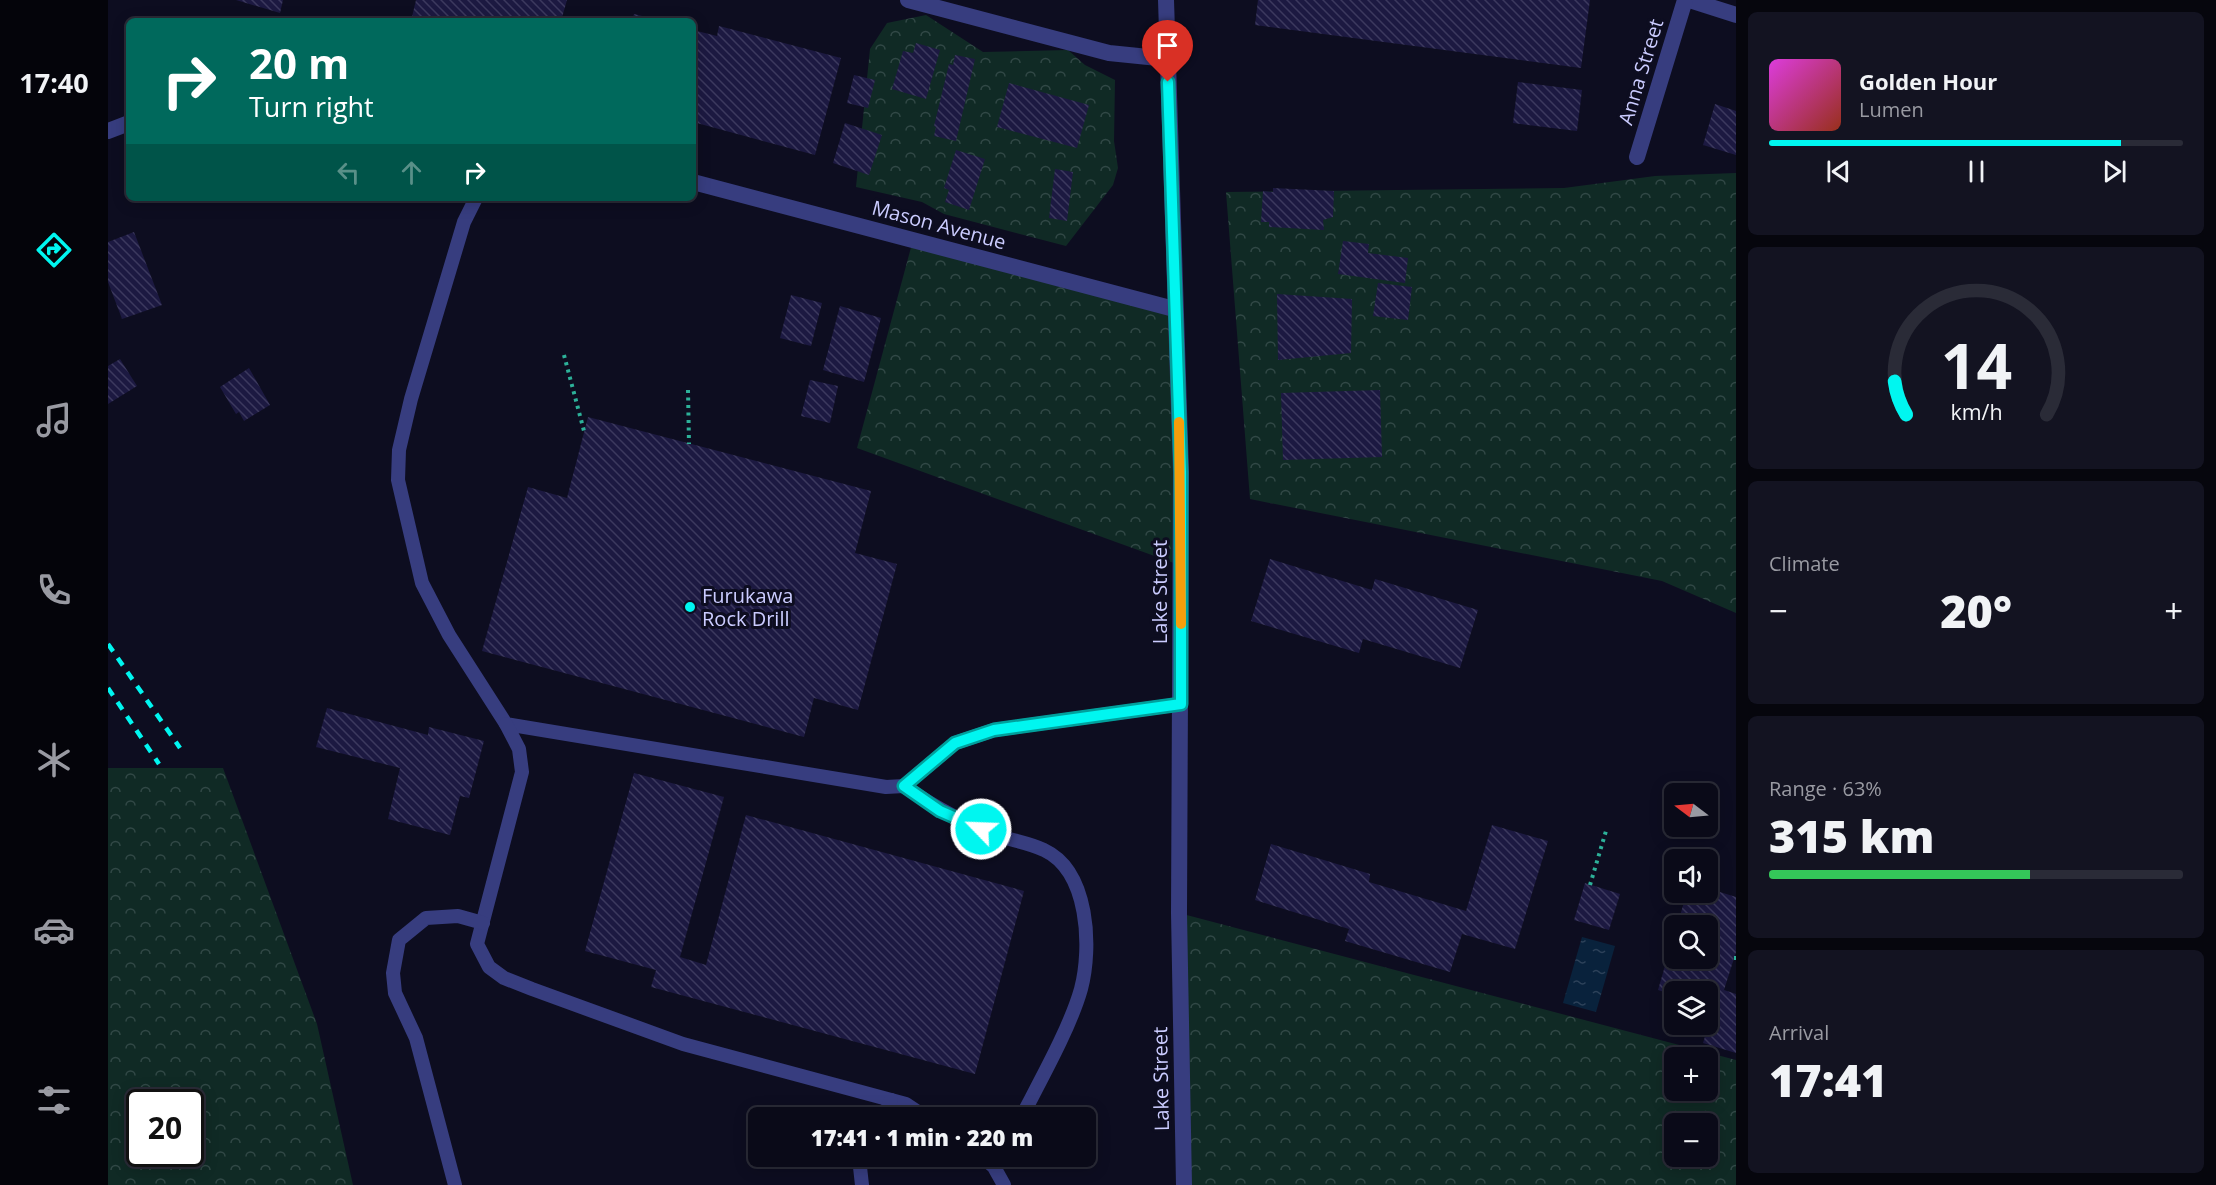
<!DOCTYPE html>
<html lang="en">
<head>
<meta charset="utf-8">
<style>
	body { margin:0; font-family:"Open Sans",sans-serif; background:#131321; color:#f1f3f6; height:100vh; display:flex; flex-direction:column; font-size:22px; white-space:nowrap }
	* { box-sizing:border-box; margin:0 }
	p { font-size:20px; color:#999aa2 }
	.icon { flex:none; width:33px; height:33px; fill:none; stroke:currentColor; stroke-width:2; stroke-linecap:round; stroke-linejoin:round }
	.map { position:relative; flex:1; overflow:hidden }
	.details { display:flex; flex-direction:column; gap:12px; padding:12px; background:#06060d; width:480px }
	.details>* { flex:none }
	.hud { position:absolute; left:18px; top:18px; width:570px; height:183px; border-radius:9px; box-shadow:0 3px 15px #0003,0 0 0 2px #2a2b37; background:#00695c; color:#fff; overflow:hidden }
	.needle { width:39px; rotate:286deg }
	.tools { position:absolute; left:1556px; top:783px; display:grid; gap:12px }
	.tools a { display:grid; place-items:center; width:54px; height:54px; border-radius:9px; background:#0a0a18; box-shadow:0 3px 15px #0003,0 0 0 2px #2a2b37; font-size:30px }
	.speed { position:absolute; left:18px; top:1089px; display:flex; gap:12px; font-size:30px; font-weight:700; text-align:center }
	.speed>* { display:grid; place-content:center; width:78px; height:78px; border-radius:50%; background:#0a0a18; box-shadow:0 3px 15px #0003,0 0 0 2px #2a2b37; line-height:1 }
	.speed .limit { border:3px solid #111; border-radius:9px; background:#fff; color:#111 }
	.pin { position:absolute; display:grid; place-items:center; width:51px; height:51px; color:#fff; margin:-62px -26px; border-radius:50% 50% 50% 0; rotate:-45deg; box-shadow:0 0 6px #0007 }
	.pin .icon { rotate:45deg }
	.me { position:absolute; width:66px; margin:-33px; rotate:294deg; stroke-linejoin:round; filter:drop-shadow(0 0 4px #0008) }
	.turn { display:flex; align-items:center; gap:21px; height:126px; padding:0 24px; font-size:27px }
	.turn .icon { width:78px; height:78px; stroke-width:2.5 }
	.turn b { display:block; font-size:42px; line-height:51px }
	.lanes { display:flex; align-items:center; height:57px; padding:0 24px; background:#0003; justify-content:center; gap:30px; direction:ltr }
	.lanes .off { opacity:.35 }
	.big { font-size:45px; font-weight:800; line-height:1.1 }
	.details .card { flex:1; display:flex; flex-direction:column; justify-content:center; gap:9px; min-width:0; padding:0 21px; border-radius:9px; background:#131321 }
	.details .dial { align-items:center; gap:0 }
	.dial svg { height:156px; overflow:visible; fill:none; stroke:#2a2b37; stroke-width:7; stroke-linecap:round; text-anchor:middle }
	.dial text { fill:#f1f3f6; stroke:none }
	.song { display:flex; align-items:center; gap:18px }
	.cover { width:72px; height:72px; border-radius:9px; background:linear-gradient(135deg,hsl(300 70% 55%),hsl(10 70% 35%)) }
	.played { height:6px; border-radius:3px; background:linear-gradient(90deg,#00f6f0 85%,#2a2b37 85%) }
	.keys { display:flex; justify-content:space-around; direction:ltr }
	.heat { display:flex; justify-content:space-between; align-items:center; font-size:33px; direction:ltr }
	.charge { height:9px; border-radius:4px; background:linear-gradient(90deg,#34c759 63%,#2a2b37 0) }
	.trip { position:absolute; left:640px; top:1107px; width:348px; height:60px; border-radius:9px; background:#0a0a18; box-shadow:0 3px 15px #0003,0 0 0 2px #2a2b37; font-weight:800; line-height:60px; text-align:center }
	main { display:flex; flex:1; min-height:0 }
	.tabs { display:flex; flex-direction:column; width:108px; justify-content:space-around; align-items:center; background:#04040a; color:#999aa2 }
	.tabs .icon { width:42px; height:42px }
	.tabs .selected { color:#00f6f0 }
	.tabs b { font-size:27px; color:#f1f3f6 }
	.map>svg:first-child { display:block }
	.forest { fill:url(#forest-crowns); fill-rule:evenodd }
	.water { fill:url(#water-ripples) }
	.building { fill:url(#building-back-hatch) }
	.lines { fill:none; stroke-linecap:round; stroke-linejoin:round }
	.path { stroke:#2db199; stroke-width:4; stroke-dasharray:3 4.5; stroke-linecap:butt }
	.service { stroke:#373d7f; stroke-width:14 }
	.minor { stroke:#373d7f; stroke-width:16 }
	.tertiary { stroke:#373d7f; stroke-width:16 }
	.rail { stroke:#00f6f0; stroke-width:4.5; stroke-dasharray:9 8; stroke-linecap:butt }
	.route-casing { stroke:#00a09c; stroke-width:15 }
	.route { stroke:#00f6f0; stroke-width:10 }
	.slow { stroke:#f59e0b; stroke-width:10 }
	.poi-dot { fill:#00f6f0; stroke:#0d0d20; stroke-width:2 }
	.labels { text-anchor:middle; stroke-width:6; stroke-linejoin:round; paint-order:stroke }
	.street-label { font-size:20px; fill:#cbccff; stroke:#0d0d20 }
	.poi-label { font-size:20px; fill:#cbccff; stroke:#0d0d20; text-anchor:start }
</style>
</head>
<body>
<main>
<nav class="tabs">
<b>17:40</b>
<svg class="icon selected" aria-label="directions" viewBox="0 0 24 24"><path d="M12 3l9 9-9 9-9-9zM9 14v-3h6M13 9l2 2-2 2"/></svg>
<svg class="icon" aria-label="music" viewBox="0 0 24 24"><path d="M9 18V5l10-2v13"/><circle cx="6" cy="18" r="3"/><circle cx="16" cy="16" r="3"/></svg>
<svg class="icon" aria-label="phone" viewBox="0 0 24 24"><path d="M5 4h4l2 5-3 2q2 4 5 5l2-3 5 2v4C11 20 4 13 5 4z"/></svg>
<svg class="icon" aria-label="climate" viewBox="0 0 24 24"><path d="M12 3v18M4 7l16 10M4 17L20 7"/></svg>
<svg class="icon" aria-label="car" viewBox="0 0 24 24"><path d="M5 17H2v-5l4-1 3-4h7l3 4 3 1v5h-3M9 17h6M6 11h13"/><circle cx="7" cy="17" r="2"/><circle cx="17" cy="17" r="2"/></svg>
<svg class="icon" aria-label="filters" viewBox="0 0 24 24"><path d="M4 7h16M4 17h16"/><circle cx="9" cy="7" r="2"/><circle cx="15" cy="17" r="2"/></svg>
</nav>
<div class="map">
<svg width="1628" height="1185" viewBox="0 0 1628 1185">
	<defs>
		<pattern id="forest-crowns" width="20" height="18" patternUnits="userSpaceOnUse" patternTransform="scale(1.5)"><rect width="20" height="18" fill="#102a25"/><path d="M2 6a3 3 0 1 1 6 0M12 15a3 3 0 1 1 6 0" fill="none" stroke="#314846"/></pattern>
		<pattern id="water-ripples" width="26" height="14" patternUnits="userSpaceOnUse" patternTransform="scale(1.5)"><rect width="26" height="14" fill="#09223c"/><path d="M2 4q2-2 4 0t4 0M15 11q2-2 4 0t4 0" fill="none" stroke="#2c4159"/></pattern>
		<pattern id="building-back-hatch" width="6" height="6" patternUnits="userSpaceOnUse" patternTransform="scale(1.5)"><rect width="6" height="6" fill="#1c1941"/><path d="M-1 5l2 2M0 0l6 6M5-1l2 2" fill="none" stroke="#3c395e"/></pattern>
	</defs>
	<rect width="100%" height="100%" fill="#0d0d20"/>
	<!-- forest -->
	<g class="forest">
		<polygon points="818,15 875,52 960,50 977,65 1007,80 1006,141 1010,168 1005,185 958,246 836,214 814,202 748,187 762,49 779,23"/>
		<polygon points="1628,173 1628,613 1554,581 1142,499 1118,192 1456,188 1547,176"/>
		<polygon points="805,240 1066,309 1074,566 749,448"/>
		<path d="M 0,768 L 115,768 L 209,1024 L 245,1185 L 0,1185 ZM 82,1102 L 82,1154 L 32,1154 L 32,1102 Z"/>
		<path d="M 1071,913 L 1628,1060 L 1628,1185 L 1074,1185 ZM 1566,1058 L 1599,1058 L 1599,1090 L 1566,1090 ZM 1566,1124 L 1599,1124 L 1599,1156 L 1566,1156 Z"/>
	</g>
	<!-- water -->
	<polygon class="water" points="1474,937 1507,946 1488,1012 1455,1003"/>
	<!-- building -->
	<g class="building">
		<polygon points="128,0 175,0 172,13"/>
		<polygon points="308,0 459,0 453,21 303,21"/>
		<polygon points="1150,0 1482,0 1473,68 1147,25"/>
		<polygon points="526,14 550,20 550,21 524,21"/>
		<polygon points="611,26 733,58 707,155 585,122 585,30 609,36"/>
		<polygon points="808,43 832,50 818,99 784,89 795,51 805,53"/>
		<polygon points="847,55 867,59 848,141 826,136 828,127 826,126 841,64 845,65"/>
		<polygon points="746,75 767,80 760,108 739,103"/>
		<polygon points="1410,82 1474,90 1469,131 1405,123"/>
		<polygon points="901,83 981,105 969,148 889,127"/>
		<polygon points="1607,104 1628,111 1628,155 1595,145"/>
		<polygon points="737,123 774,135 761,175 725,163"/>
		<polygon points="848,150 877,159 861,210 837,202 841,190 836,188"/>
		<polygon points="947,169 965,172 959,221 941,218"/>
		<polygon points="1165,188 1226,191 1225,217 1215,220 1216,230 1161,227 1161,222 1153,222 1155,191 1165,192"/>
		<polygon points="26,232 54,305 14,319 0,282 0,242"/>
		<polygon points="1235,241 1261,244 1260,253 1300,258 1297,283 1230,274"/>
		<polygon points="1270,283 1304,287 1300,320 1265,316"/>
		<polygon points="1169,294 1244,299 1243,353 1170,360"/>
		<polygon points="683,295 714,303 703,346 672,338"/>
		<polygon points="732,306 773,318 756,382 715,370"/>
		<polygon points="12,359 29,386 0,404 0,366"/>
		<polygon points="141,368 162,405 136,421 131,412 128,414 112,387"/>
		<polygon points="702,380 730,386 722,423 693,416"/>
		<polygon points="1272,390 1274,457 1175,460 1173,393"/>
		<polygon points="480,417 763,491 747,553 789,564 750,710 706,698 696,737 374,651 420,487 459,498"/>
		<polygon points="1162,559 1264,590 1267,579 1370,610 1352,668 1255,639 1251,653 1143,621"/>
		<polygon points="219,708 320,735 321,727 376,741 361,798 352,796 342,835 280,819 292,768 208,747"/>
		<polygon points="526,773 616,797 572,957 598,965 638,815 916,891 867,1074 543,987 548,970 477,951"/>
		<polygon points="1384,825 1440,841 1407,949 1354,934 1342,972 1237,941 1241,929 1147,900 1163,844 1262,874 1261,882 1358,911"/>
		<polygon points="1477,883 1512,894 1501,930 1466,920"/>
		<polygon points="1599,888 1628,897 1628,952 1616,990 1628,994 1628,1053 1595,1043 1606,1007 1599,1005 1599,992 1566,992 1566,995 1550,990 1565,938 1566,958 1599,958 1599,926 1569,926 1579,892 1599,892"/>
	</g>
	<g class="lines">
		<!-- path -->
		<g class="path">
			<polyline points="456,355 476,431"/>
			<polyline points="580,390 581,444"/>
			<polyline points="1482,885 1498,831"/>
			<polyline points="1626,958 1628,958"/>
		</g>
		<!-- service -->
		<g class="service">
			<polyline points="368,198 356,222 303,399 291,450 290,480 314,583 341,635 398,724 778,787 796,786 847,743 886,730 1073,704"/>
			<polyline points="398,724 411,749 414,772 369,944 381,967 396,978 424,989 575,1044 798,1104 819,1118"/>
			<path d="M 796,786 C 826,807 857,824 892,836 C 906,841 922,843 936,850 C 981,871 984,947 973,989 C 962,1028 932,1081 913,1118"/>
			<polyline points="775,1118 783,1100"/>
			<polyline points="873,1156 886,1167 896,1185"/>
			<polyline points="347,1185 308,1038 287,993 285,973 291,940 318,918 350,916 375,923"/>
			<polyline points="754,1185 752,1167 757,1156"/>
		</g>
		<!-- minor -->
		<g class="minor">
			<polyline points="800,0 1001,53 1060,59"/>
			<polyline points="1581,0 1628,15"/>
			<polyline points="0,131 21,123"/>
			<polyline points="1529,157 1577,0"/>
			<polyline points="585,182 1066,309"/>
		</g>
		<!-- tertiary -->
		<polyline class="tertiary" points="1058,0 1073,472 1071,913 1076,1185"/>
		<!-- rail -->
		<g class="rail">
			<polyline points="0,644 72,748"/>
			<polyline points="0,688 51,764"/>
		</g>
	</g>
	<g class="lines">
		<!-- route casing -->
		<g class="route-casing">
			<polyline id="route" points="873,829 832,811 796,786 847,743 886,730 1073,704 1073,472 1060,82"/>
		</g>
		<!-- route -->
		<use href="#route" class="route"/>
		<!-- slow -->
		<polyline class="slow" points="1071,422 1073,624"/>
	</g>
	<!-- markers -->
	<circle class="poi-dot" cx="582" cy="607" r="6"/>
	<g class="labels">
		<!-- street labels -->
		<g class="street-label">
			<text transform="translate(1533 72) rotate(-73)" y="7">Anna Street</text>
			<text transform="translate(831 225) rotate(15)" y="7">Mason Avenue</text>
			<text transform="translate(1052 592) rotate(-90)" y="7">Lake Street</text>
			<text transform="translate(1053 1079) rotate(-91)" y="7">Lake Street</text>
		</g>
		<!-- poi labels -->
		<g class="poi-label">
			<text x="594" y="603">Furukawa<tspan x="594" dy="23">Rock Drill</tspan></text>
		</g>
	</g>
</svg>
<div class="tools">
<a><svg class="needle" viewBox="-14 -14 28 28"><path d="M0-13l5 13h-10z" fill="#e53935"/><path d="M0 13l5-13h-10z" fill="#999aa2"/></svg></a>
<a><svg class="icon" aria-label="sound" viewBox="0 0 24 24"><path d="M4 9h4l5-4v14l-5-4H4zM17 9q2 3 0 6"/></svg></a>
<a><svg class="icon" aria-label="search" viewBox="0 0 24 24"><circle cx="10" cy="10" r="6"/><path d="M15 15l6 6"/></svg></a>
<a><svg class="icon" aria-label="layers" viewBox="0 0 24 24"><path d="M12 4l9 5-9 5-9-5zM3 14l9 5 9-5"/></svg></a>
<a>+</a>
<a>−</a>
</div>
<div class="speed"><div class="limit">20</div></div>
<div class="pin" style="left:1060px;top:82px;background:#d93025"><svg class="icon" aria-label="arrive" viewBox="0 0 24 24"><path d="M6 21V4h12l-3 4 3 4H6"/></svg></div>
<svg class="me" style="left:873px;top:829px" viewBox="-20 -20 40 40"><circle r="17" fill="#00f6f0" stroke="#fff" stroke-width="3"/><path d="M0-11L8 9 0 5-8 9z" fill="#fff"/></svg>
<div class="trip">17:41 · 1 min · 220 m</div>
<div class="hud">
<div class="turn"><svg class="icon" aria-label="right" viewBox="0 0 24 24"><path d="M7 20v-9h11M14 6l5 5-5 5"/></svg><div><b>20 m</b>Turn right</div></div>
<div class="lanes"><svg class="icon off" aria-label="left" viewBox="0 0 24 24"><path d="M17 20v-9H6M10 6l-5 5 5 5"/></svg><svg class="icon off" aria-label="ahead" viewBox="0 0 24 24"><path d="M12 20V5M6 11l6-6 6 6"/></svg><svg class="icon" aria-label="right" viewBox="0 0 24 24"><path d="M7 20v-9h11M14 6l5 5-5 5"/></svg></div>
</div>
</div>
<section class="details">
<div class="card">
<div class="song"><i class="cover"></i><div><b>Golden Hour</b><p>Lumen</p></div></div>
<div class="played"></div>
<div class="keys"><svg class="icon" aria-label="previous" viewBox="0 0 24 24"><path d="M18 5L8 12l10 7zM5 5v14"/></svg><svg class="icon" aria-label="pause" viewBox="0 0 24 24"><path d="M8 5v14M16 5v14"/></svg><svg class="icon" aria-label="next" viewBox="0 0 24 24"><path d="M6 5l10 7-10 7zM19 5v14"/></svg></div>
</div>
<div class="card dial"><svg viewBox="0 0 100 80">
<path d="M14 69A42 42 0 1 1 86 69"/>
<path d="M14 69A42 42 0 0 1 8 52" stroke="#00f6f0"/>
<text x="50" y="56" font-size="32" font-weight="700">14</text>
<text x="50" y="72" font-size="11">km/h</text>
</svg></div>
<div class="card"><p>Climate</p>
<div class="heat"><a>−</a><b class="big">20°</b><a>+</a></div>
</div>
<div class="card"><p>Range · 63%</p><b class="big">315 km</b><div class="charge"></div></div>
<div class="card"><p>Arrival</p><b class="big">17:41</b></div>
</section>
</main>
</body>
</html>
